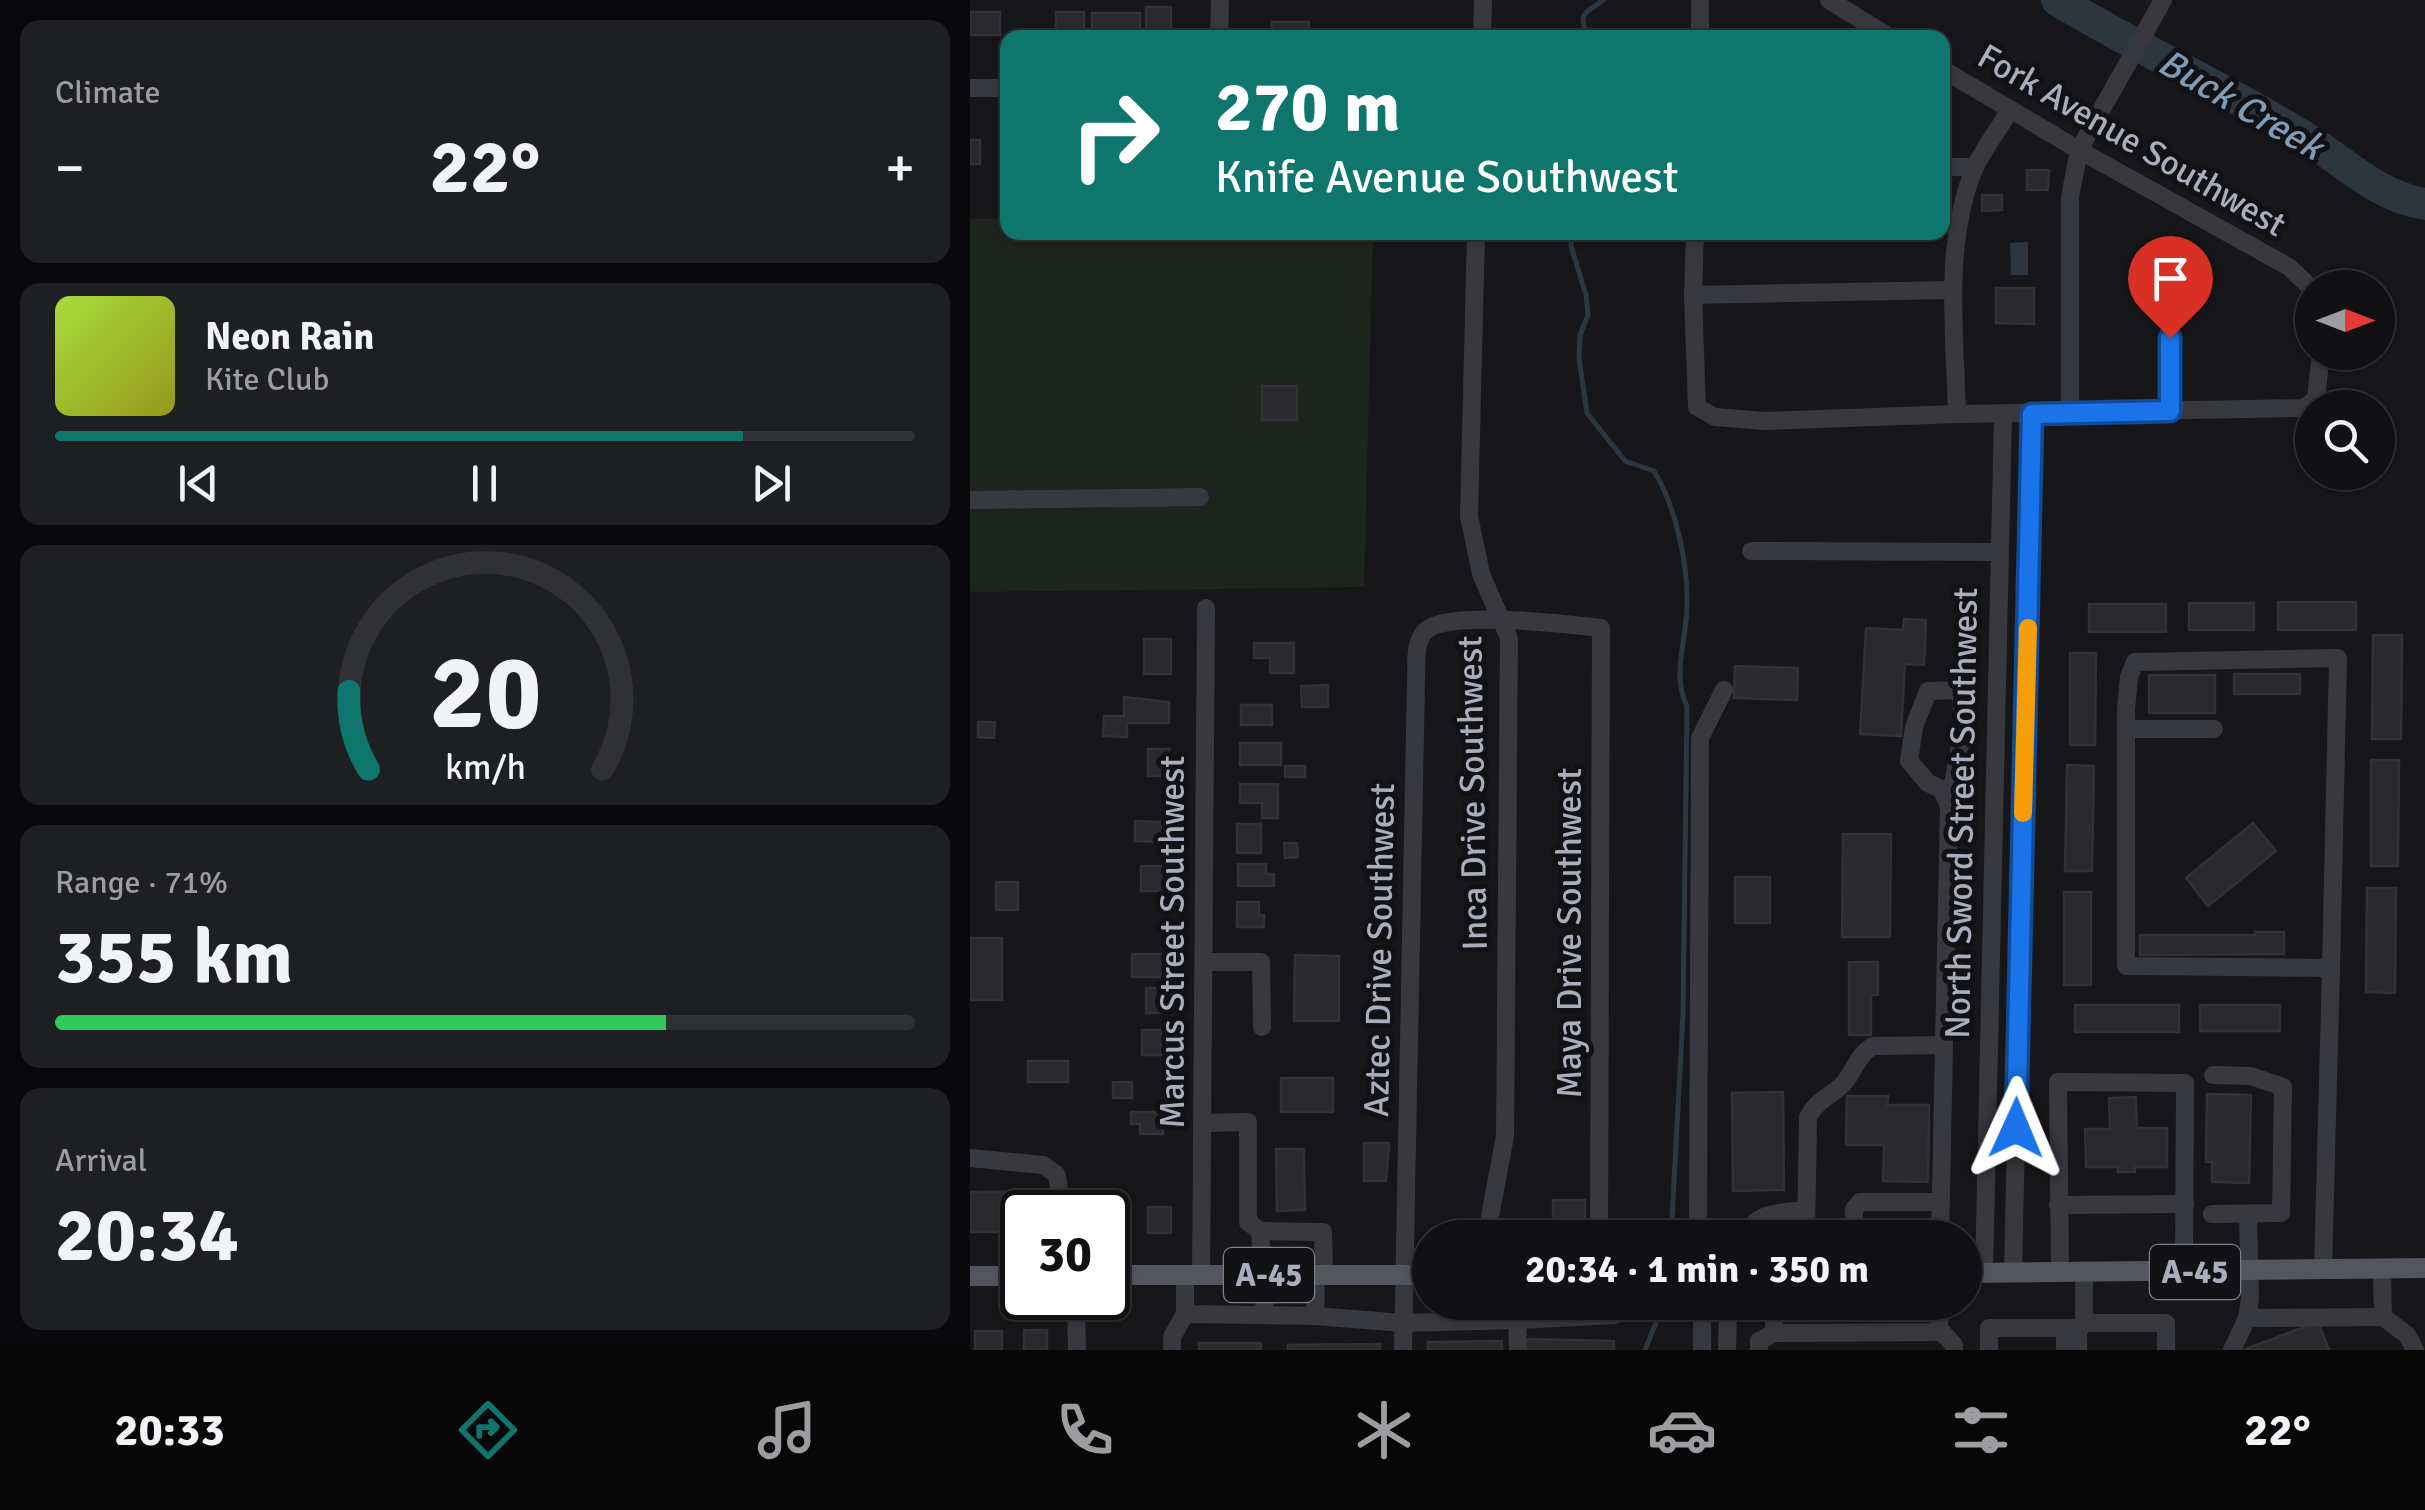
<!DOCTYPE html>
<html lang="en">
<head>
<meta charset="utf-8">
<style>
	body { margin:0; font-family:Signika,sans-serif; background:#1e1f22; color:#f1f3f6; height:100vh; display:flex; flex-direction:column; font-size:38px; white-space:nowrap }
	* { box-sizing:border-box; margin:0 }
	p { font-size:32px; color:#9c9da0 }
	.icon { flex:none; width:55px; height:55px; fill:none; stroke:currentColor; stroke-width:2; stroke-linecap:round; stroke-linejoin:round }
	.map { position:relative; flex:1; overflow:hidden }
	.sheet { display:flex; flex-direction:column; gap:20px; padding:20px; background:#09090b; width:970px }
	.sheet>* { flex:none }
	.banner { position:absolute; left:30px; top:30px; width:950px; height:210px; border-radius:20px; box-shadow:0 2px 8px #0004,0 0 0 2px #303134; background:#0f766e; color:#fff; overflow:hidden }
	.needle { width:65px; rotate:90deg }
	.fabs { position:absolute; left:1325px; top:270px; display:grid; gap:20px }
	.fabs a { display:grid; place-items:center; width:100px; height:100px; border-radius:50%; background:#111114; box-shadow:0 2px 8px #0004,0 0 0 2px #303134; font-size:50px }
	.speed { position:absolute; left:30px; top:1190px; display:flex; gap:20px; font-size:50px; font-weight:700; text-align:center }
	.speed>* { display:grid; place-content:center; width:130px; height:130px; border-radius:50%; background:#111114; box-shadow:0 2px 8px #0004,0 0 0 2px #303134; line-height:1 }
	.speed .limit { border:5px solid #111; border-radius:15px; background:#fff; color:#111 }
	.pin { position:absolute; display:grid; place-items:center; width:85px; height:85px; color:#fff; margin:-102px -42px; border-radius:50% 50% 50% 0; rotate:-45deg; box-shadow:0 0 10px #0007 }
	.pin .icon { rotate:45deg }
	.me { position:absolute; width:110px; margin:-55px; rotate:1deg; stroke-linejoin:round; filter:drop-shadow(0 0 8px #0008) }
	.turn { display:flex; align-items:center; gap:35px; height:210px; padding:0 50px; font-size:45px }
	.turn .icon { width:130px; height:130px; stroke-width:2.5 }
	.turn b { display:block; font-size:70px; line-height:85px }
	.big { font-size:75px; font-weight:700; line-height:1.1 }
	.sheet .widget { flex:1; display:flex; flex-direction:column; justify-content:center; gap:15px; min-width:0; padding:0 35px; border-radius:20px; background:#1e1f22 }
	.sheet .dial { align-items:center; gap:0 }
	.dial svg { height:260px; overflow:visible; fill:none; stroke:#303134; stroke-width:7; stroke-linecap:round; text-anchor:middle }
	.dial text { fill:#f1f3f6; stroke:none }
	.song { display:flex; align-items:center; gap:30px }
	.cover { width:120px; height:120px; border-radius:15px; background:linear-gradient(135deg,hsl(80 70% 55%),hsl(60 70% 35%)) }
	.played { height:10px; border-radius:5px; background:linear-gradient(90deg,#0f766e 80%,#303134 80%) }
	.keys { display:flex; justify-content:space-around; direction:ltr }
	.heat { display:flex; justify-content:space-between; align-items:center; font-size:55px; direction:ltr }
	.charge { height:15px; border-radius:8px; background:linear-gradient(90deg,#34c759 71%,#303134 0) }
	.trip { position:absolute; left:442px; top:1220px; width:570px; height:100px; border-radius:50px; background:#111114; box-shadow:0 2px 8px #0004,0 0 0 2px #303134; font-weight:700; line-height:100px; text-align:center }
	.dock { display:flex; height:160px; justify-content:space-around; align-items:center; background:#070708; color:#9c9da0 }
	.dock .icon { width:70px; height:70px }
	.dock .active { color:#0f766e }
	.dock b { font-size:45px; color:#f1f3f6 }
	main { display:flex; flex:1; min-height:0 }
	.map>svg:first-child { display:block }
	.green { fill:#1d251e }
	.water { fill:#2c363f }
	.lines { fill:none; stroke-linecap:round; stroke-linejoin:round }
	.stream { stroke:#2c363f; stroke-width:5 }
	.river { stroke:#2c363f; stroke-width:32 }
	.building { fill:#2a2a2e; stroke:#313136; stroke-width:2.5 }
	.minor { stroke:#38393f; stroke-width:18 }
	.major { stroke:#54565e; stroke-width:20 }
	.route-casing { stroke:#114b97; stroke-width:25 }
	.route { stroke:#1a73e8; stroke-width:18 }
	.slow { stroke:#f59e0b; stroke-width:18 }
	.labels { text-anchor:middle; stroke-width:10; stroke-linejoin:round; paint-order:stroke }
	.shield { fill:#121215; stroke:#7c7f88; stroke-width:2.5 }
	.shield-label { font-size:32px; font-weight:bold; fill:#a9aeba }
	.street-label { font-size:35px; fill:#a9aeba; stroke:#121215 }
	.water-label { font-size:38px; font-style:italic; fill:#7e9bb8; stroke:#121215 }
</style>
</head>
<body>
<main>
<section class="sheet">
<div class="widget"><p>Climate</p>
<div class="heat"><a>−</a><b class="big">22°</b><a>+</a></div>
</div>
<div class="widget">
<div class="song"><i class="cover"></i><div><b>Neon Rain</b><p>Kite Club</p></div></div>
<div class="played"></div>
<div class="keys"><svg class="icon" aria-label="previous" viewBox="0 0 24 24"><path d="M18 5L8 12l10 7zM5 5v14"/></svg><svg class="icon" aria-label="pause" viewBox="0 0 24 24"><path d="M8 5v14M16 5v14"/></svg><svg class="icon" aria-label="next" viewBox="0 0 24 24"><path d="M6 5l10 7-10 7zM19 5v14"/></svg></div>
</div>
<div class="widget dial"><svg viewBox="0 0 100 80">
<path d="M14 69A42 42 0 1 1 86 69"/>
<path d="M14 69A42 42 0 0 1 8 45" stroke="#0f766e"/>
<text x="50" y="56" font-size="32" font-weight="700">20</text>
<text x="50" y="72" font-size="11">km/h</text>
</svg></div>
<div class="widget"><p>Range · 71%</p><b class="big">355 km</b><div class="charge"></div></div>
<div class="widget"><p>Arrival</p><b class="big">20:34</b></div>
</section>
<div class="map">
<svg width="1455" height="1350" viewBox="0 0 1455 1350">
	<rect width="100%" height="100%" fill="#17171a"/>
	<!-- green -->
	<polygon class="green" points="0,219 37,219 38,232 403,233 394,587 0,592"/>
	<!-- water -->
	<polygon class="water" points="1058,242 1058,275 1041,275 1040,243"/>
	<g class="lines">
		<!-- stream -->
		<g class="stream">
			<path d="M 619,38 C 606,11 616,14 633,0"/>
			<path d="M 616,232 L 602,239 L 601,246 L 616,295 L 618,315 L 610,335 L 609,358 L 617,413 L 655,461 L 684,471 C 706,507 718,563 717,606 C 717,639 701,676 717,706 L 713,1014 L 702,1219"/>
			<polyline points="675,1350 689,1315"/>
		</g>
		<!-- river -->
		<path class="river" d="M 1087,0 C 1168,49 1255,88 1336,138 C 1376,163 1407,196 1455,204"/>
	</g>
	<!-- building -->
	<g class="building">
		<rect x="176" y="7" width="25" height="27"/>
		<rect x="0" y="12" width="30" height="23"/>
		<rect x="86" y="12" width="28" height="25"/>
		<rect x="122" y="13" width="48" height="23"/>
		<rect x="302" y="22" width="37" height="16"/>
		<rect x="0" y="140" width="10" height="24"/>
		<polygon points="1057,170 1079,170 1078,190 1057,190"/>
		<polygon points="1012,195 1032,195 1032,210 1012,211"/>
		<polygon points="1026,288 1064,288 1064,324 1026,323"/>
		<rect x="292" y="386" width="35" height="34"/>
		<rect x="1308" y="602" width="78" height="28"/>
		<rect x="1219" y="603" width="65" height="27"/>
		<rect x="1119" y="604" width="77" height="28"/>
		<polygon points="934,619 956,620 954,665 935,664 931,736 890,734 896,628 933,630"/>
		<polygon points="1403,635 1432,635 1431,739 1402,739"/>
		<rect x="174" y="639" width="27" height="35"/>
		<polygon points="284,643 324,643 324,673 300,673 300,658 284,658"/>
		<polygon points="1100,653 1126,653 1125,745 1100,745"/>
		<polygon points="765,666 828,668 827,700 764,698"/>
		<rect x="1264" y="674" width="66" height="20"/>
		<rect x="1179" y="675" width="66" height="38"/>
		<polygon points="358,685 358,707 332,707 331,686"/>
		<polygon points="154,697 199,702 199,723 157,723 157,737 133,736 134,716 154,716"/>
		<rect x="271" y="705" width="31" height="20"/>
		<polygon points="8,722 25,722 24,738 8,737"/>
		<rect x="270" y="743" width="41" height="22"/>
		<rect x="178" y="749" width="21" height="27"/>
		<polygon points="1401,760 1429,760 1428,866 1401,866"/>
		<polygon points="1097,765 1124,766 1122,871 1095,871"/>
		<rect x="315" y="766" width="20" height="11"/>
		<polygon points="270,784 308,784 308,818 292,818 292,803 270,803"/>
		<polygon points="165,821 192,822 192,842 165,841"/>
		<polygon points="1283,823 1306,851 1238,906 1216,878"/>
		<rect x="267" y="824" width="24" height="29"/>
		<polygon points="873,834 921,834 920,937 872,937"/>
		<polygon points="314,843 327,843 328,857 315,858"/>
		<polygon points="268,864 296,864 296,874 304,874 304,886 268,886"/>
		<rect x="171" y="866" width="24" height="25"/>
		<rect x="765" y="877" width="35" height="46"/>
		<rect x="26" y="882" width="22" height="28"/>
		<polygon points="1397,888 1426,888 1425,993 1396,992"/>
		<rect x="1094" y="892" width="27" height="93"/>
		<polygon points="267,902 289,902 289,915 294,915 294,927 267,927"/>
		<polygon points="1285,932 1314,932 1314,954 1170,955 1170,935 1285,935"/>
		<rect x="0" y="938" width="32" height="62"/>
		<rect x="162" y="954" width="30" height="23"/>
		<polygon points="325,955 369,956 369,1021 324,1021"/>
		<polygon points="879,962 908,962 908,995 901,995 901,1035 879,1035"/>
		<rect x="176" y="988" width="21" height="25"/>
		<rect x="1105" y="1005" width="104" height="27"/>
		<rect x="1230" y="1005" width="80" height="26"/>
		<rect x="172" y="1030" width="20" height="25"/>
		<rect x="58" y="1061" width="40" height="21"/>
		<rect x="311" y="1078" width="52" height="34"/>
		<rect x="143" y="1082" width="19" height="16"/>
		<polygon points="813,1092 814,1190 763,1191 762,1093"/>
		<polygon points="1237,1094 1281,1095 1279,1183 1242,1182 1242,1162 1236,1162"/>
		<polygon points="877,1096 918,1096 917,1105 959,1105 958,1182 913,1181 914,1145 876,1145"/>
		<polygon points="1166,1097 1167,1128 1197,1128 1197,1167 1165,1167 1165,1172 1148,1172 1148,1167 1116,1167 1115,1129 1140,1129 1139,1098"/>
		<polygon points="161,1112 193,1112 193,1134 170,1134 170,1124 161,1124"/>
		<polygon points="394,1143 419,1143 416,1181 394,1181"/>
		<polygon points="306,1149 334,1149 335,1210 307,1211"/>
		<polygon points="87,1191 87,1212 52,1212 52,1232 0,1232 0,1192"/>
		<rect x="583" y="1200" width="32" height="20"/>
		<rect x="178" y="1207" width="23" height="26"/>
		<polygon points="1348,1322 1359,1350 1273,1350"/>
		<rect x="54" y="1330" width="23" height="20"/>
		<rect x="5" y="1331" width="27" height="19"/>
		<polygon points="555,1339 644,1341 644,1350 555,1350"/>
		<polygon points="532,1341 532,1350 458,1350 458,1342"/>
		<rect x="229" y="1343" width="62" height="7"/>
		<polygon points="410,1344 410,1350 318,1350 318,1345"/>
	</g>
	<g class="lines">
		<!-- minor -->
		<g class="minor">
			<polyline points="859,0 921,38"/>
			<polyline points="249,38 250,0"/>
			<polyline points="512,38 513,0"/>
			<polyline points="730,38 730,0"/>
			<polyline points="972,69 1109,150 1319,267 1342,289"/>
			<polyline points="0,88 38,88"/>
			<polyline points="972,167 1005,167"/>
			<polyline points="506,232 499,516 511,574 539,638 535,1136 516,1238"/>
			<polyline points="725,232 723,295 727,407 745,417 795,421 987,414 1334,408 1346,399 1351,352"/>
			<polyline points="723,295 983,290"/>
			<polyline points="1200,338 1201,411"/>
			<polyline points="1100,413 1100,197 1109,150 1193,0"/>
			<path d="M 987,414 C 985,333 973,246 1004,169 C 1013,149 1029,129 1040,110"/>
			<polyline points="0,500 230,497"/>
			<polyline points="781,551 1030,552"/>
			<polygon points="1368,658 1361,968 1156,966 1156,709 1159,677 1165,662"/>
			<polyline points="1156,729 1244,729"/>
			<polyline points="235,962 291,962 292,1027"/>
			<polyline points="233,1123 278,1122 278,1222 290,1231 295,1315"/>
			<polyline points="0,1158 73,1165 87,1175 92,1212"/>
			<polyline points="1088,1205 1215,1204"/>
			<polyline points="1242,1214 1311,1213 1313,1087 1281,1076 1243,1075"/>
			<polyline points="290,1231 353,1232 354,1274"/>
			<polyline points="728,1238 730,738 754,690"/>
			<path d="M 777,1238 C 783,1210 813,1213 836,1210"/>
			<path d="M 836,1238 L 838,1117 C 847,1100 861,1096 873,1084 C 885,1071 887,1055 903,1046 L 974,1045"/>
			<polyline points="884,1238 884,1209 890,1202 971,1202"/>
			<polyline points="970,1238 979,806 993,729 991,690 958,691 944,727 939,761 958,783 971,789 979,806"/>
			<polyline points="1412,1268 1413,1317 1437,1335 1445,1350"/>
			<polyline points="1353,1270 1361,968"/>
			<polyline points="1014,1273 1033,414"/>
			<polyline points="1043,1273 1062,414"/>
			<polyline points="1090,1273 1088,1082 1215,1083 1214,1272"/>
			<polyline points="215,1275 215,1314 345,1316 433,1323 547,1320 548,1350"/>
			<polyline points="231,1275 236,608"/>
			<polyline points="106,1298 107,1350"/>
			<polyline points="804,1302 804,1333 969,1332 970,1302"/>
			<polyline points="345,1316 346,1274"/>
			<polyline points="1277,1318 1413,1317"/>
			<polyline points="547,1320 645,1315 644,1302"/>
			<polyline points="1114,1323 1196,1323 1196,1350"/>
			<polyline points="1095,1328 1095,1350"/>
			<polyline points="969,1329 984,1345 984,1350"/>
			<polyline points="202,1350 202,1337 215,1314"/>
			<path d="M 433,1350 L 446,681 C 447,665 443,639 458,629 C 483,611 598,624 631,628 L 629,1238"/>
			<polyline points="732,1350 732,1302"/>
			<polyline points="757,1350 758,1302"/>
			<polyline points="789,1350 789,1341 804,1333"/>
			<polyline points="1019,1350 1019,1328 1110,1328"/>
			<polyline points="1108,1350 1108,1331 1114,1323 1114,1273"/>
			<polyline points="1262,1350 1277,1318 1280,1299 1278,1214"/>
		</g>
		<!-- major -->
		<g class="major">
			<polyline points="995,1273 1455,1268"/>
			<polyline points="138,1275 460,1275"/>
			<polyline points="0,1276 52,1276"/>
		</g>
	</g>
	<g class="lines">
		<!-- route casing -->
		<g class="route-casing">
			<polyline id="route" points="1046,1128 1062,414 1200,411 1200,338"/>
		</g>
		<!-- route -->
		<use href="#route" class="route"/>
		<!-- slow -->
		<polyline class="slow" points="1053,813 1058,628"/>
	</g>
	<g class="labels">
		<!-- shield labels -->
		<g class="shield">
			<rect x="1180" y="1245" width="90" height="54" rx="8"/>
			<rect x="254" y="1248" width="90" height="54" rx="8"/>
		</g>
		<g class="shield-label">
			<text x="1225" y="1283">A-45</text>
			<text x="299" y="1286">A-45</text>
		</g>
		<!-- street labels -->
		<g class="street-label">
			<text transform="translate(1162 140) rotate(30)" y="12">Fork Avenue Southwest</text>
			<text transform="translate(502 793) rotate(-91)" y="12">Inca Drive Southwest</text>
			<text transform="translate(991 813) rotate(-89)" y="12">North Sword Street Southwest</text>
			<text transform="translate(599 933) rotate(-90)" y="12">Maya Drive Southwest</text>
			<text transform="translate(202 942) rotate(-90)" y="12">Marcus Street Southwest</text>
			<text transform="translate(409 950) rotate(-89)" y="12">Aztec Drive Southwest</text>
		</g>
		<!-- water labels -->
		<g class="water-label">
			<text transform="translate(1271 104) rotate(30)" y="13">Buck Creek</text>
		</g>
	</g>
</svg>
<div class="fabs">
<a><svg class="needle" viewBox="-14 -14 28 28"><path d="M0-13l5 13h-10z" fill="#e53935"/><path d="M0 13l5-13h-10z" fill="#9c9da0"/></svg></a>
<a><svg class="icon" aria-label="search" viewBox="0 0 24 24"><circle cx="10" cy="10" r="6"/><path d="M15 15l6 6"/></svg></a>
</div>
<div class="speed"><div class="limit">30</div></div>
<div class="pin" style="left:1200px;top:338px;background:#d93025"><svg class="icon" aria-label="arrive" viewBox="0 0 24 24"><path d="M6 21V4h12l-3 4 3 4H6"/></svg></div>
<svg class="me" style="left:1046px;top:1128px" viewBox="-20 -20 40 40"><path d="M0-17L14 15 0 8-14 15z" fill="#1a73e8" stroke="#fff" stroke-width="4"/></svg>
<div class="trip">20:34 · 1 min · 350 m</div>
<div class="banner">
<div class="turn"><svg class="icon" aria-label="right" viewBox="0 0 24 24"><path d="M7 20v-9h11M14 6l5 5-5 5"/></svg><div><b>270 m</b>Knife Avenue Southwest</div></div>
</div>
</div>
</main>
<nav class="dock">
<b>20:33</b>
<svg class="icon active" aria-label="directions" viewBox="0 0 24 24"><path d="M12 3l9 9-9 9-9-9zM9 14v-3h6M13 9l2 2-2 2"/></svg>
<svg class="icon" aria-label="music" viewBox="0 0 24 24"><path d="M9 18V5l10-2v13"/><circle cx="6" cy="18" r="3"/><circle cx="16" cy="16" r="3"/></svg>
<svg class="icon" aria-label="phone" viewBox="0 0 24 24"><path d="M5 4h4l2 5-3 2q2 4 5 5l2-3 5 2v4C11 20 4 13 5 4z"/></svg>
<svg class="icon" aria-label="climate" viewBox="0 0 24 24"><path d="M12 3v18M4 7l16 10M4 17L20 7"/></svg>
<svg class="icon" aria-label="car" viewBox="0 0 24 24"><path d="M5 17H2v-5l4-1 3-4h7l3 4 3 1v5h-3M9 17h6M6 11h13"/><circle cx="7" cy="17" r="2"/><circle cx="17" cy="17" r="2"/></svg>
<svg class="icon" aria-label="filters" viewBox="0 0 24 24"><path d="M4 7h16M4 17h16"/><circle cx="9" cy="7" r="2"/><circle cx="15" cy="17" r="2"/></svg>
<b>22°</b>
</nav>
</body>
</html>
